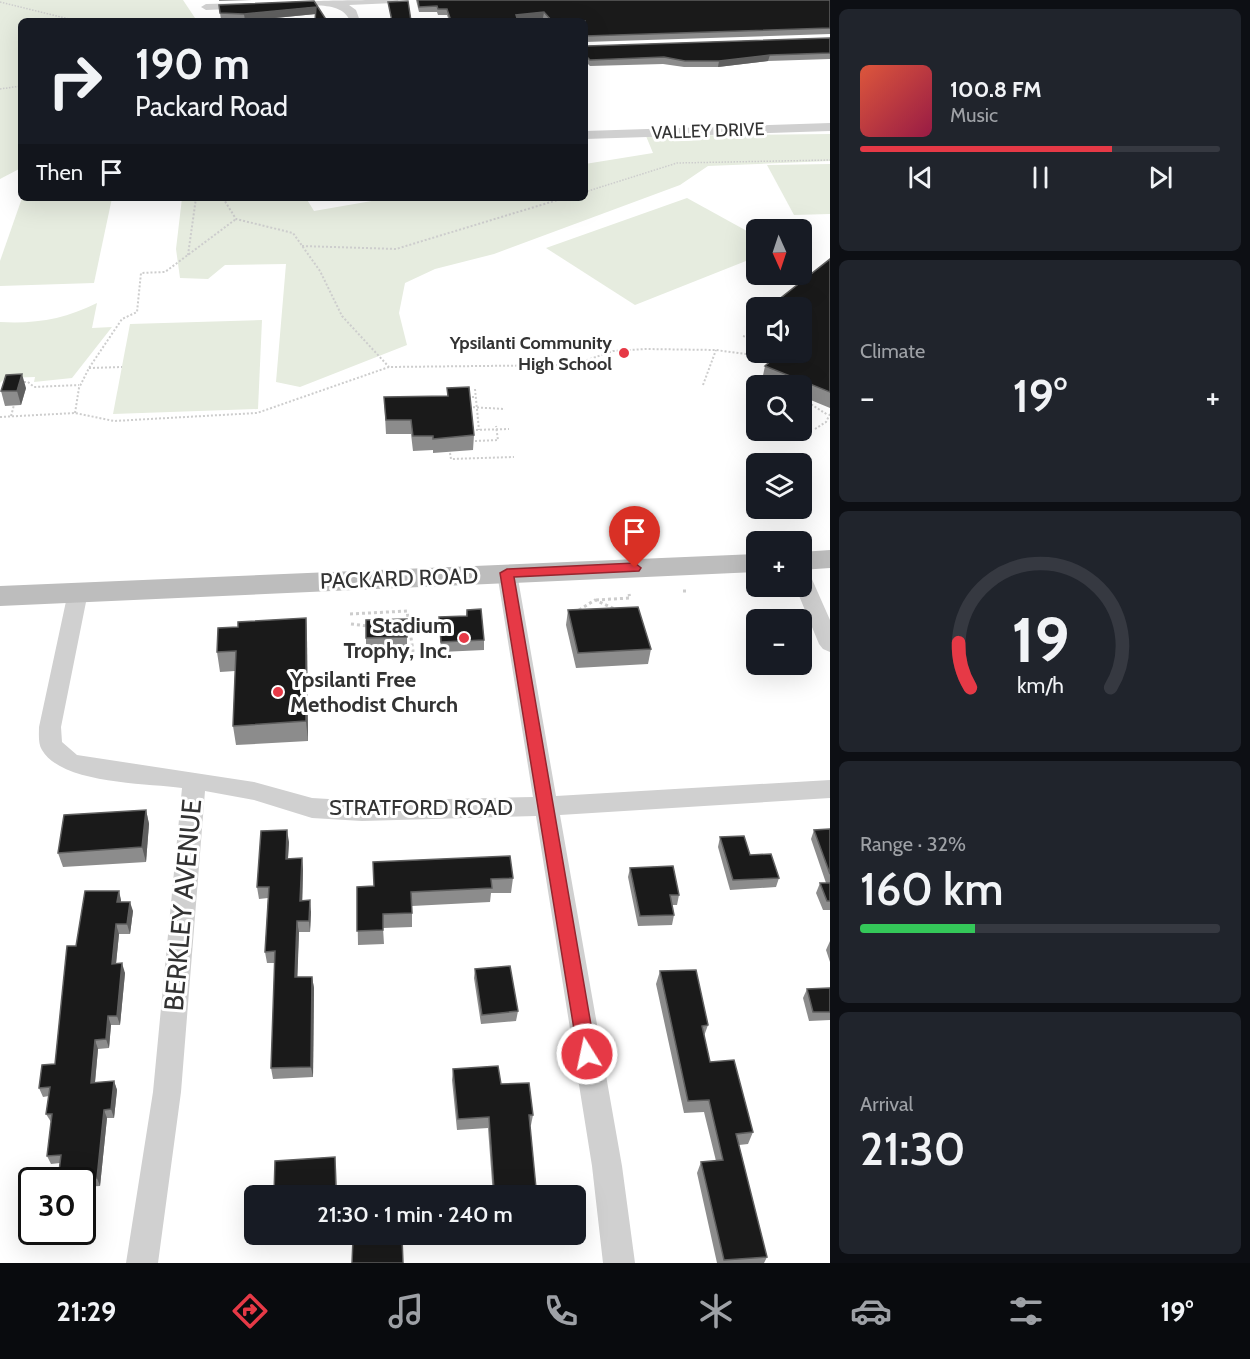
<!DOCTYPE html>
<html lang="en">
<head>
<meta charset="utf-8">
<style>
	body { margin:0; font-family:Cabin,sans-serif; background:#20242c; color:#f1f3f6; height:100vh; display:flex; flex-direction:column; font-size:22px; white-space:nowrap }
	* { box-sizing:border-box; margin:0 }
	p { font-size:20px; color:#9ea1a6 }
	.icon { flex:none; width:33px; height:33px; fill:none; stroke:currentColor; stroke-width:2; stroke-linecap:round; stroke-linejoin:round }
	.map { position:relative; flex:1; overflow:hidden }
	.panel { display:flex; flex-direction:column; gap:9px; padding:9px; background:#0d0f14; width:420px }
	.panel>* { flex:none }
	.banner { position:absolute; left:18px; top:18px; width:570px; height:183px; border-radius:9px; box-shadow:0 6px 24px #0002; background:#171b24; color:#f1f3f6; overflow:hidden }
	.needle { width:39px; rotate:177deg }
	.fabs { position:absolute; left:746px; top:219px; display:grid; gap:12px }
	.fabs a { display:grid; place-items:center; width:66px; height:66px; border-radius:9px; background:#171b24; box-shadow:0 6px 24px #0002; font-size:30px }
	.speed { position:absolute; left:18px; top:1167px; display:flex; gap:12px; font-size:30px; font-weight:700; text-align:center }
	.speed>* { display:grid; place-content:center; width:78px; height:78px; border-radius:50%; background:#171b24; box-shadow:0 6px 24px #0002; line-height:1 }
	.speed .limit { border:3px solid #111; border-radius:9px; background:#fff; color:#111 }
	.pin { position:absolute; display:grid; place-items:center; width:51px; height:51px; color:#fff; margin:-62px -26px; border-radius:50% 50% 50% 0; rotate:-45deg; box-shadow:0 0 6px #0007 }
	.pin .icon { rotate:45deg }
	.me { position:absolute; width:66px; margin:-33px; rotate:350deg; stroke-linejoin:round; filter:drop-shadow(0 0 4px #0008) }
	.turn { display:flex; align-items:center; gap:21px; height:126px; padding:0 18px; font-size:27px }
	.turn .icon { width:78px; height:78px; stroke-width:2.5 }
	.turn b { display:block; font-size:42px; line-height:51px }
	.then { display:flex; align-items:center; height:57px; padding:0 18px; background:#0003; gap:12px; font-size:22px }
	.big { font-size:45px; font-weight:600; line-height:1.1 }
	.panel .tile { flex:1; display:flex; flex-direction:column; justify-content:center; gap:9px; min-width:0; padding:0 21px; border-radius:9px; background:#20242c }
	.panel .dial { align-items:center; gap:0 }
	.dial svg { height:156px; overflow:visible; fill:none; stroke:#363941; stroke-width:7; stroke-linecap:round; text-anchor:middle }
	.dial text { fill:#f1f3f6; stroke:none }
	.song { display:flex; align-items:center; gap:18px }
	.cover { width:72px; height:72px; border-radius:9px; background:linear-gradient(135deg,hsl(10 70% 55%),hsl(340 70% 35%)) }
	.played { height:6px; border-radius:3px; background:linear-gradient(90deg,#e63946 70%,#363941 70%) }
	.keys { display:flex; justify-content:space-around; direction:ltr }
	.heat { display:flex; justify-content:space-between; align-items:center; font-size:33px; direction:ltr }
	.charge { height:9px; border-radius:4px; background:linear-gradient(90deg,#34c759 32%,#363941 0) }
	.trip { position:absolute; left:244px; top:1185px; width:342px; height:60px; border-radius:9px; background:#171b24; box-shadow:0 6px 24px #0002; font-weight:600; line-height:60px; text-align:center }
	.dock { display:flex; height:96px; justify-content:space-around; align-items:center; background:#090b0e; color:#9ea1a6 }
	.dock .icon { width:42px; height:42px }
	.dock .on { color:#e63946 }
	.dock b { font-size:27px; color:#f1f3f6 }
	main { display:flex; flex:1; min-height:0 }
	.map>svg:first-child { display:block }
	.green { fill:#e6ecdf }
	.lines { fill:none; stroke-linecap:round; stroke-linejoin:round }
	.path-far2 { stroke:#cdcdcd; stroke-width:1.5; stroke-dasharray:1.5 1.5; stroke-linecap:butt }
	.path-far1 { stroke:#cdcdcd; stroke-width:2; stroke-dasharray:2 2; stroke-linecap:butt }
	.path { stroke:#cdcdcd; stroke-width:3; stroke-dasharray:3 3; stroke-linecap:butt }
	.minor { fill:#d0d0d0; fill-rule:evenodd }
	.secondary { fill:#bdbdbd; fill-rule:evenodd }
	.wall { fill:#8c8c8c }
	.shaded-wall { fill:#5f5f5f }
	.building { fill:#1a1a1a; stroke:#5f5f5f; stroke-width:1.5 }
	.route { fill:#e63946; stroke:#96252e; stroke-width:1.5 }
	.poi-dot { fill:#e63946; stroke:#fff; stroke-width:2 }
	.labels { text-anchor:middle; stroke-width:6; stroke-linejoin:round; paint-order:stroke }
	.far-street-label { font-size:18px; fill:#333; stroke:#fff }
	.far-poi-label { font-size:18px; font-weight:bold; fill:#333; stroke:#fff; text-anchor:end }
	.street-label { font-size:22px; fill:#333; stroke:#fff }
	.poi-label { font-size:22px; font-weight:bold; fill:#333; stroke:#fff; text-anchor:end }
	.near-street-label { font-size:27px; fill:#333; stroke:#fff }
</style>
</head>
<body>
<main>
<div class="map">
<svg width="830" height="1263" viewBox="0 0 830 1263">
	<rect width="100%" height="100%" fill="#fff"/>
	<!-- green -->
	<g class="green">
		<polygon points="0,0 183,0 197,21 21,21 21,168 0,179"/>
		<polygon points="830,134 830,161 708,166 680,185 494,254 435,269 405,283 399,313 407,345 300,387 276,382 286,264 225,265 208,279 180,278 176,249 182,198 306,198 314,211 389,198 585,198 585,164 653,153 646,136"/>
		<polygon points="830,164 830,214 794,215 767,165"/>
		<polygon points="22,198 112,198 94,283 0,286 0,261"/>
		<polygon points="687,198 756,236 756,257 635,305 546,248"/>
		<path d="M 97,303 L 92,328 L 112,327 L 72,378 L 34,382 L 35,377 L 5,378 L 0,383 L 0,322 C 36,324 65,319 97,303 Z"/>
		<polygon points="262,320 258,409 113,414 130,324"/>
	</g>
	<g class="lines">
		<!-- path-far2 -->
		<g class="path-far2">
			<polyline points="0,2 77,21"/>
			<polyline points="0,89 21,86"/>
			<polyline points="585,192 677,163 830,160"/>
			<polyline points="560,199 564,198"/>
		</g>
		<!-- path-far1 -->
		<g class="path-far1">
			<polyline points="223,198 236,219 293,233 320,271 342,316 389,367"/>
			<polyline points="302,246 396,249 564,198"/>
			<polyline points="188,255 196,198"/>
			<polyline points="743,336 756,340"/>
			<polyline points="89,368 122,367"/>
			<polyline points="20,382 28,382 34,387 79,385"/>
			<polyline points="703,385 716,350"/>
			<polyline points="475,389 479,430"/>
			<polyline points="468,397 475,397"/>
			<polyline points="801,398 828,415"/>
			<polyline points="469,407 505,409"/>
			<polyline points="75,413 79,388 89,368 122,319 137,312 141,273 165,272 236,219"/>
			<polyline points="11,416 14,405"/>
			<polyline points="0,417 75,413 114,421 257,413 389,367 573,365 613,351 645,349 716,350 775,358 773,352"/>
			<polyline points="815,429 826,422 830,414"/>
			<polyline points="472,430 509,429"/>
			<polyline points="475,441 498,440 496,426"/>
			<polyline points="450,453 451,459 514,457"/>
		</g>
		<!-- path -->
		<g class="path">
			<polyline points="683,591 687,591"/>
			<polyline points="596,600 630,598 629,594"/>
			<polyline points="579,610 595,600 615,609"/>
			<polyline points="350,614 407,611 413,651 362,652"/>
			<polyline points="351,624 368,626"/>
		</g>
		<!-- minor -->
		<g class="minor">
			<path d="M 399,0 L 394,3 L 349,5 L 356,10 L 360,21 L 350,21 C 342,0 308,6 288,7 L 283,4 C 293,0 380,0 399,0 Z"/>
			<polygon points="248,3 252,4 252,8 206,10 201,7 206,4"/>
			<polygon points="830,123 830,131 585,139 585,131"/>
			<path d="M 507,566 L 514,568 L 517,573 L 556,796 L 830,780 L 830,798 L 560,815 L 622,1166 L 635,1263 L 603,1263 L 592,1166 L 536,816 L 362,821 L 312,818 L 254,800 L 205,791 L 181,1092 L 158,1263 L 126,1263 L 153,1092 L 182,788 C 145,783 62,784 42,750 C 38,744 39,734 39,727 L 68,592 L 71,587 L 85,587 L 88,592 L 61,727 L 62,742 L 77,755 L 254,782 L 312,798 L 362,801 L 533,797 L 497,573 L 500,568 Z"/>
			<polygon points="801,570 808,572 811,577 830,620 830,652 823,649 819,644 795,586 801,586"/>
		</g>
		<!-- secondary -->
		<g class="secondary">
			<polygon points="830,550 830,568 801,570 801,552"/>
			<polygon points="756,554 756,572 0,606 0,586"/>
		</g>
	</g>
	<!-- wall -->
	<g class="wall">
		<polygon points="219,0 252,0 219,1"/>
		<polygon points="416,0 830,0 830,34 585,42 585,21 546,21 543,18 519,21 449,21 447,15 438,15 437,12 419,12"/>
		<polygon points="219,5 315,14 247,21 221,20"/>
		<polygon points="830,38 830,59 768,61 718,67 684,67 663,64 590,66 585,61 585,43 586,46"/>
		<polygon points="830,259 830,408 801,396 801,386 775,386 762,380 765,366 778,354 778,352 801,352"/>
		<polygon points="756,317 756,339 747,335 750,321"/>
		<polygon points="26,388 21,405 5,406 1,391"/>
		<polygon points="447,388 474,435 473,450 433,453 433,450 413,451 411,434 386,434 384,397 447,396"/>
		<polygon points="467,610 484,640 484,650 441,652 439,617 466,616"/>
		<polygon points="568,610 651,649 648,664 576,668 566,625"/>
		<polygon points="306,618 307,638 308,741 236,745 233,726 235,671 220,672 217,652 238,627"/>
		<polygon points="407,619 407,647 366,648 366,620"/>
		<polygon points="146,810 149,824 146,862 63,867 58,853"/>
		<polygon points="830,829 830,910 823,910 816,893 820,883 826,883 811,839 814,830"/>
		<polygon points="720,837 750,855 779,878 776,887 730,890 718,847"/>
		<polygon points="289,842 288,859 302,858 303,870 302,901 311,912 310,932 299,932 297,977 312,977 314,988 313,1077 273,1079 271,1068 275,963 267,963 265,952 268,898 259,899 257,887"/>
		<polygon points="630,868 679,895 677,905 672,905 674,915 672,925 638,926 628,877"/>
		<polygon points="513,878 511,893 491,893 490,902 412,906 412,927 383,928 384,944 358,945 357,887"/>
		<polygon points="119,891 121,902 133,911 130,934 119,934 116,964 125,973 120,1025 111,1025 109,1048 98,1049 95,1083 114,1081 117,1090 114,1118 107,1118 100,1186 82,1187 82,1180 58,1180 60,1163 51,1164 47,1156 51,1122 46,1114 49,1096 43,1097 39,1088 55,1064 76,946"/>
		<polygon points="830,941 830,962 826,950"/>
		<polygon points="475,969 518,1011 516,1021 481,1024 474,978"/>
		<polygon points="660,971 708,1025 704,1036 710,1062 753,1132 748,1144 739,1145 767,1257 764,1263 717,1263 697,1173 701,1162 716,1161 704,1112 684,1113 656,984"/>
		<polygon points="830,988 830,1020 809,1021 803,998 807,989"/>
		<polygon points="453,1069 501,1084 533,1115 531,1125 530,1126 536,1188 535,1196 493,1196 488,1128 457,1130 452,1080"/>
		<polygon points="275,1161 336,1166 337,1196 275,1196"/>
	</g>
	<!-- shaded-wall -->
	<g class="shaded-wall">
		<polygon points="316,7 316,14 245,21 244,14"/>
		<polygon points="544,12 543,18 516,21 516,15"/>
		<polygon points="770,55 768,61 718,67 719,61"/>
		<polygon points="22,374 26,388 21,405 17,391"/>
		<polygon points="306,618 307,638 308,741 306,721"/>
		<polygon points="146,810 149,824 146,862 142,847"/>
		<polygon points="287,830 289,842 287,871 286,859"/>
		<polygon points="302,858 303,870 302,912 300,901"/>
		<polygon points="119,891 121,900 120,912 117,902"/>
		<polygon points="310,900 311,912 310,932 309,921"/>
		<polygon points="130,902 133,911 130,934 127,924"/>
		<polygon points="297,921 299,932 297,989 295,977"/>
		<polygon points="116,924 119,934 115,973 112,964"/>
		<polygon points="122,963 125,973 120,1025 117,1016"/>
		<polygon points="312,977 314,988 313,1077 311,1067"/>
		<polygon points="108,1016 111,1025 109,1048 106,1039"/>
		<polygon points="95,1040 98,1049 94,1092 91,1083"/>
		<polygon points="114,1081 117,1090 114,1118 111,1109"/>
		<polygon points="104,1110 107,1118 100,1186 97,1178"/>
	</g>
	<!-- building -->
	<g class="building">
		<polygon points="418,0 830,0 830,28 585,36 585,21 552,21 544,12 516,15 518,21 451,21 447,9 438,9 437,6 419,7"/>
		<polygon points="314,1 327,21 315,21 316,7 244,14 220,13 219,5"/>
		<polygon points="408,1 411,21 392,21 388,2"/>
		<polygon points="830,38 830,53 770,55 719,61 685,61 664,57 590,60 585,55 585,43 586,46"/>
		<polygon points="830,259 830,392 765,366 780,352 801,352 801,308 768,308"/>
		<polygon points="756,317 756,324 750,321"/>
		<polygon points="22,374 17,391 1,391 6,375"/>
		<polygon points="469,387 474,435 433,439 433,436 413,436 411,420 386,420 384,397 448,396 447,388"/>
		<polygon points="638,607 651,649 578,653 568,610"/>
		<polygon points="481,609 484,640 441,642 439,617 467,616 467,610"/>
		<polygon points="306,618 306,721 233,726 236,651 217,652 218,628 238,627 238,622"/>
		<polygon points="407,619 407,637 366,638 366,620"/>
		<polygon points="146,810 142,847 58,853 64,815"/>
		<polygon points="830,829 830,874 814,830"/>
		<polygon points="287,830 286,859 302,858 300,901 310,900 309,921 297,921 295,977 312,977 311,1067 271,1068 275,951 265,952 269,887 257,887 261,831"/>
		<polygon points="744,836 750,855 771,854 779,878 733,880 720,837"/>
		<polygon points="510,856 513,878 491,879 492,888 411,892 412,913 383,914 383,930 357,931 357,887 374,886 373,862"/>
		<polygon points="673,866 679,895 670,895 674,915 640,916 630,868"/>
		<polygon points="820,883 830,883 830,901 827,901"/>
		<polygon points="85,891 119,891 117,902 130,902 127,924 116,924 112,964 122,963 117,1016 108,1016 106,1039 95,1040 91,1083 114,1081 111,1109 104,1110 97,1178 58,1180 61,1155 47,1156 52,1114 46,1114 50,1087 39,1088 42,1065 55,1064 67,946 76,946"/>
		<polygon points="510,966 518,1011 482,1015 475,969"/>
		<polygon points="696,970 708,1025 702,1026 710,1062 734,1060 753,1132 736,1134 767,1257 724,1260 701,1162 723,1160 709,1100 688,1101 660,971"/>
		<polygon points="830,988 830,1012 813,1012 807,989"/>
		<polygon points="498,1066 501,1084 529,1083 533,1115 529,1115 536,1188 494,1189 489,1117 458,1119 453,1069"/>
		<polygon points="335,1157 336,1196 310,1196 309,1191 274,1194 275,1161"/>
		<polygon points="402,1238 403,1263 352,1263 353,1239"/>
	</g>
	<!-- route -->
	<polygon class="route" points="635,563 641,568 639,571 514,577 596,1054 594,1060 587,1062 581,1060 578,1054 500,573 507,569"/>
	<!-- markers -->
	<g class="poi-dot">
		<circle cx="624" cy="353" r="6"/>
		<circle cx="464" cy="638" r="6"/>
		<circle cx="278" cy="692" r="6"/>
	</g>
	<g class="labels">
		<!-- far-street labels -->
		<g class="far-street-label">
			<text transform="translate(708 131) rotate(-2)" y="6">VALLEY DRIVE</text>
		</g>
		<!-- far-poi labels -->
		<g class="far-poi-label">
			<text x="612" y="349">Ypsilanti Community<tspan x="612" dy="21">High School</tspan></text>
		</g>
		<!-- street labels -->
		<g class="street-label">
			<text transform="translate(399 578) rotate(-2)" y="8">PACKARD ROAD</text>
			<text x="421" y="815">STRATFORD ROAD</text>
		</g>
		<!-- poi labels -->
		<g class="poi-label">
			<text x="452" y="633">Stadium<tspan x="452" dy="25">Trophy, Inc.</tspan></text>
			<text x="290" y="687" text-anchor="start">Ypsilanti Free<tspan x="290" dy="25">Methodist Church</tspan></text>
		</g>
		<!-- near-street labels -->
		<g class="near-street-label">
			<text transform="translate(183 905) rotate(-85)" y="9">BERKLEY AVENUE</text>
		</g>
	</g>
</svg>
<div class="fabs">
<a><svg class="needle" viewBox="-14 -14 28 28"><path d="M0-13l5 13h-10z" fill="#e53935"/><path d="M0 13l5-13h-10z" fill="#9ea1a6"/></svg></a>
<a><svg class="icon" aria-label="sound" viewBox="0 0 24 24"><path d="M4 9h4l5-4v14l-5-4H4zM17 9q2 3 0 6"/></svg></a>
<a><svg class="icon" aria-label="search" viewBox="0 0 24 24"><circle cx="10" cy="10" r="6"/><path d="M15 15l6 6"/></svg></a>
<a><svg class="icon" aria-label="layers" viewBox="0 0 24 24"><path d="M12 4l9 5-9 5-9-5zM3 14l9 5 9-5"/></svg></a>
<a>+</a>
<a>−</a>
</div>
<div class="speed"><div class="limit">30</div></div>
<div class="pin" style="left:635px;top:568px;background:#d93025"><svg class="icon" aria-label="arrive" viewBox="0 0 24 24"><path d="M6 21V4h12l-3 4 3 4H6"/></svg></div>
<svg class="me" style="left:587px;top:1054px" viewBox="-20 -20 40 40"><circle r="17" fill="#e63946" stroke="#fff" stroke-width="3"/><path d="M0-11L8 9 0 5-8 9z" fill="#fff"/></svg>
<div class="trip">21:30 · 1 min · 240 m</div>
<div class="banner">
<div class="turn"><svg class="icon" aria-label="right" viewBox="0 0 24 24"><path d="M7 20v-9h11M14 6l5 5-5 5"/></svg><div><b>190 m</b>Packard Road</div></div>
<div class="then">Then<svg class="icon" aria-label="arrive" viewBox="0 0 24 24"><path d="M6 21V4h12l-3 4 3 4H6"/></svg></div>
</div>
</div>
<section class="panel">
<div class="tile">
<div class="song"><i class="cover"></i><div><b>100.8 FM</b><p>Music</p></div></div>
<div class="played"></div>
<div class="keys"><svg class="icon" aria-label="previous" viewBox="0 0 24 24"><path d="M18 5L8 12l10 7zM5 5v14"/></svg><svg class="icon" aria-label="pause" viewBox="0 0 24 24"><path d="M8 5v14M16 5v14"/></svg><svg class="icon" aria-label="next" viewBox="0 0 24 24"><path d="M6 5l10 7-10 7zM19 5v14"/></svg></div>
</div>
<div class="tile"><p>Climate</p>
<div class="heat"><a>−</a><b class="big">19°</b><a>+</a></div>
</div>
<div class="tile dial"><svg viewBox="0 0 100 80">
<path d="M14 69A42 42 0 1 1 86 69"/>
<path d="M14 69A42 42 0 0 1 8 46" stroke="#e63946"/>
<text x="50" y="56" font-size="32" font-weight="700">19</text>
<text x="50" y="72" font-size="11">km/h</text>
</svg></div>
<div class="tile"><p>Range · 32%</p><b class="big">160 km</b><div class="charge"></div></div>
<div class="tile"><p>Arrival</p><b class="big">21:30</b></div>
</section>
</main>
<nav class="dock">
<b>21:29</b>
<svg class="icon on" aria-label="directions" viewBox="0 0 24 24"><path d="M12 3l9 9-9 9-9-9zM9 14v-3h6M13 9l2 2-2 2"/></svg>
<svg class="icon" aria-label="music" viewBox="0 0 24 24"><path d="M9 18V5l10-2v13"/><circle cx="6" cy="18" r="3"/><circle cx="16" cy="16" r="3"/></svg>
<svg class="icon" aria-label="phone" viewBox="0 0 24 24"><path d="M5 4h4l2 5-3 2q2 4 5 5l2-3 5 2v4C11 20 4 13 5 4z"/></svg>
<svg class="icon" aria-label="climate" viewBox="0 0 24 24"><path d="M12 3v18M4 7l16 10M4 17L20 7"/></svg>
<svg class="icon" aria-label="car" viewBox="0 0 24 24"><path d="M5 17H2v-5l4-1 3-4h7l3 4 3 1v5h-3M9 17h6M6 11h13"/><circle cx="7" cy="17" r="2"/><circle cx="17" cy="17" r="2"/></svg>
<svg class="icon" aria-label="filters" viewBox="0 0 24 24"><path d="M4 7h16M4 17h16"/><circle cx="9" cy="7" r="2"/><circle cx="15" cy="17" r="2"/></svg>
<b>19°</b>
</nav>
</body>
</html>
